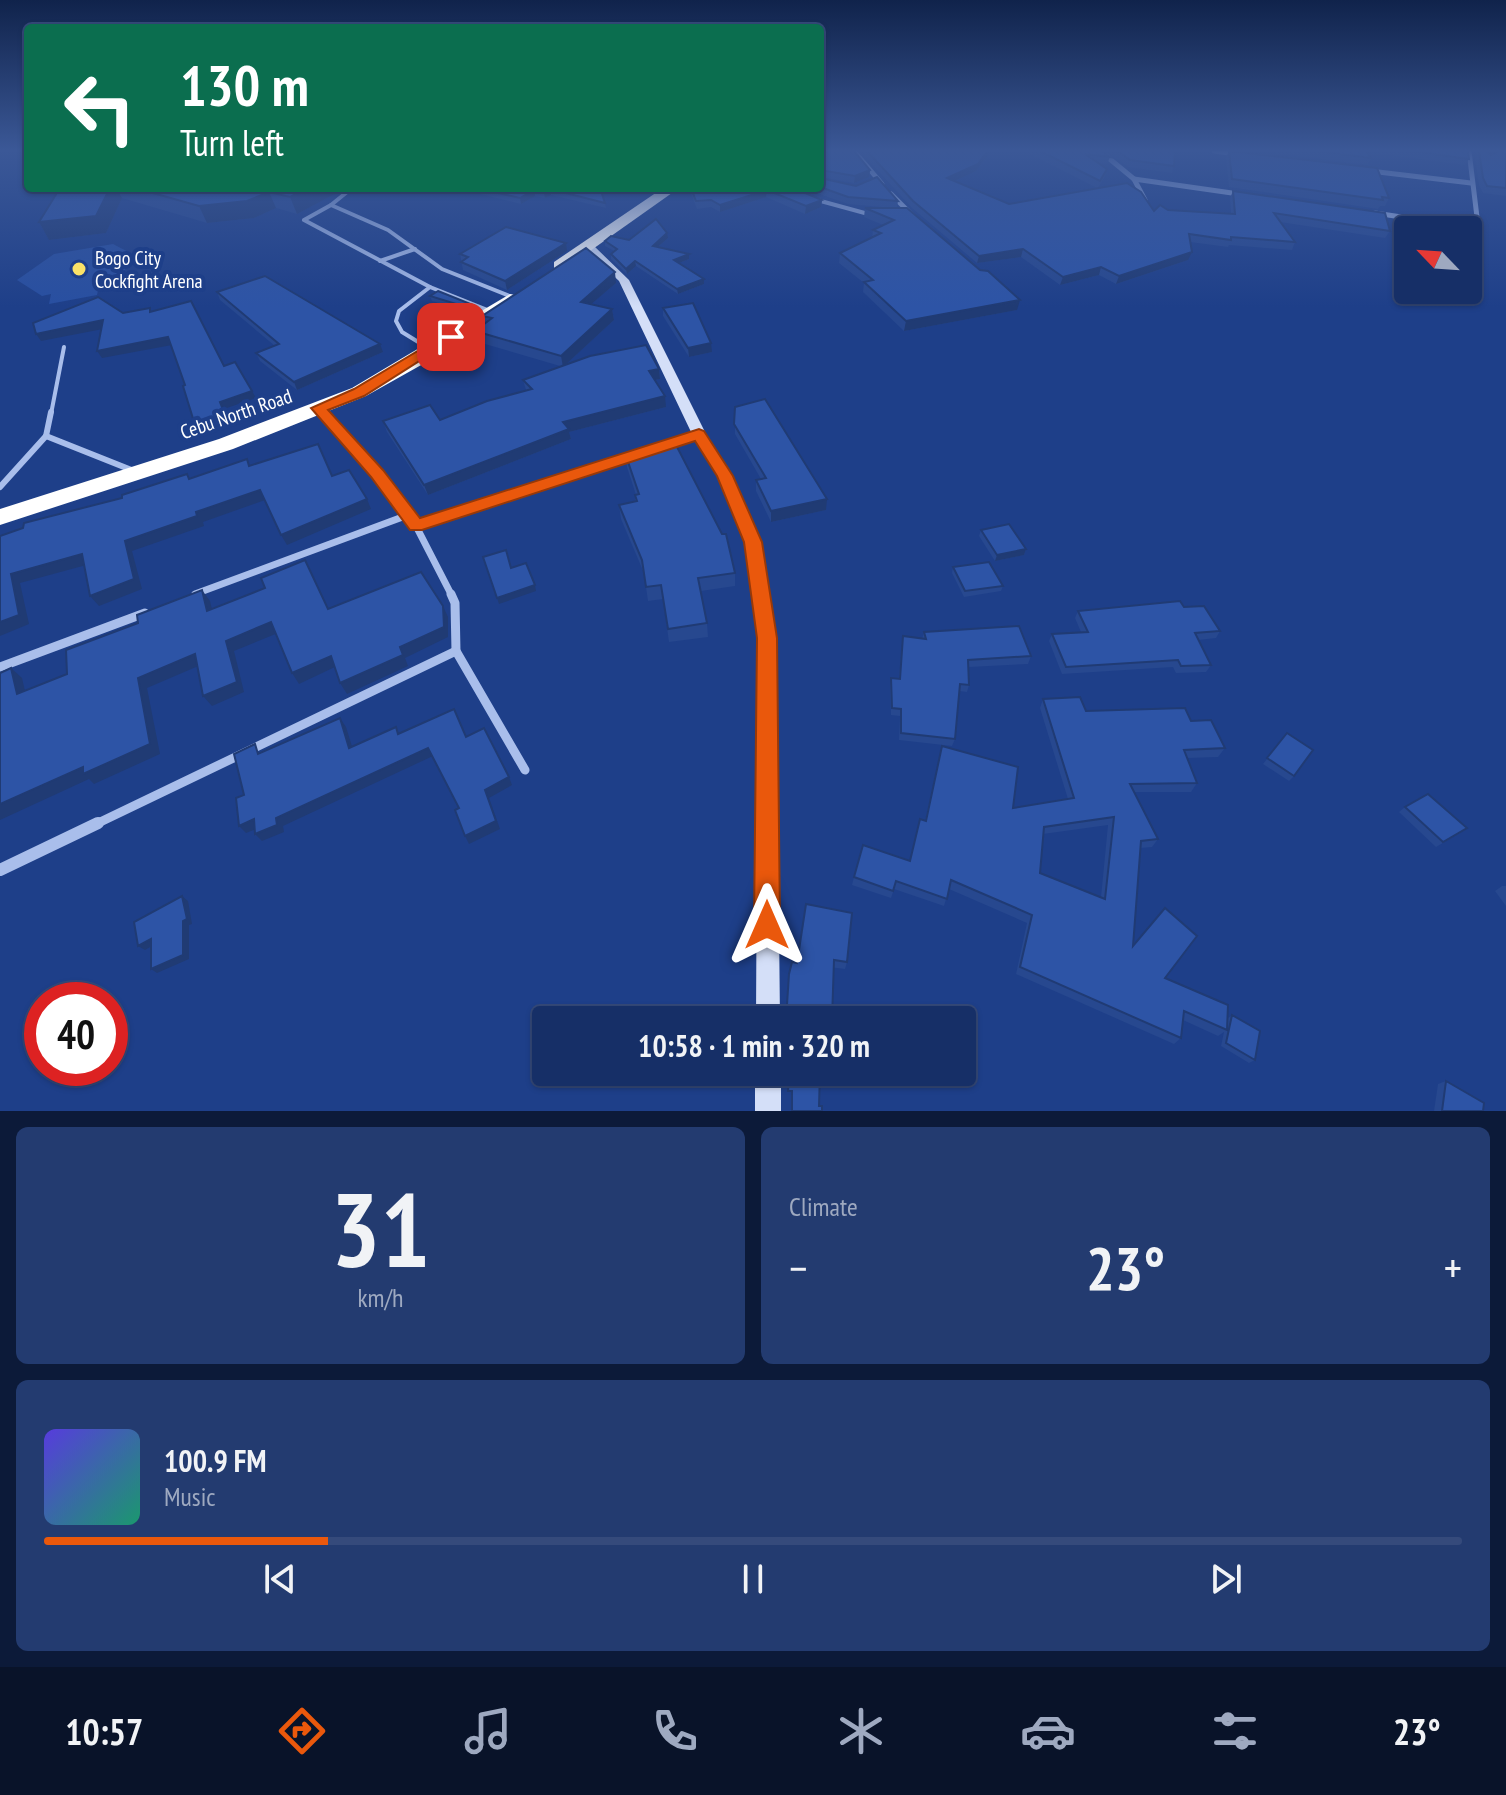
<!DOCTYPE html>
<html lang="en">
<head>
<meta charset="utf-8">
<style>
	body { margin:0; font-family:"PT Sans Narrow",sans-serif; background:#233b70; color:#f1f3f6; height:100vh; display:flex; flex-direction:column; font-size:30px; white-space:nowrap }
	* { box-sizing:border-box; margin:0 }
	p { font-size:26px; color:#9ea9c0 }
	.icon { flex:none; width:44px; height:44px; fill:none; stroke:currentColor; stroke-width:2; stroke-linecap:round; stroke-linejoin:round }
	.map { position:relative; height:1111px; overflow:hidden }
	.side { display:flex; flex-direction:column; gap:16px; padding:16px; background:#0c1a39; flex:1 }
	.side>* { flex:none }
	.hud { position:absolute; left:24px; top:24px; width:800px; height:168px; border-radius:8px; box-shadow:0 2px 6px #0004,0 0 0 2px #354a7b; background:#0b6e4f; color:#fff; overflow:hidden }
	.needle { width:52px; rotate:295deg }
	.controls { position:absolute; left:1394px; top:216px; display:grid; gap:16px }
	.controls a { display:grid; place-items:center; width:88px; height:88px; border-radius:8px; background:#162f67; box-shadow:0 2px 6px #0004,0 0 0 2px #354a7b; font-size:40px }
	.speed { position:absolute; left:24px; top:982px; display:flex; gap:16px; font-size:40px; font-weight:700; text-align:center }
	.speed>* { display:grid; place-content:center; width:104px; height:104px; border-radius:50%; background:#162f67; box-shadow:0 2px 6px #0004,0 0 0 2px #354a7b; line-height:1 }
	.speed .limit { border:12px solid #d22; background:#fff; color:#111 }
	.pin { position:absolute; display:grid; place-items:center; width:68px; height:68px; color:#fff; margin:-34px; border-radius:16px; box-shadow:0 4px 12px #0006 }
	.me { position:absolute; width:88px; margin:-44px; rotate:0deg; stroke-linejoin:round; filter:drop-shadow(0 0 6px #0008) }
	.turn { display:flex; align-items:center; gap:28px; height:168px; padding:0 24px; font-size:36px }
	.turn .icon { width:104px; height:104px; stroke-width:2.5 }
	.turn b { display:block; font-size:56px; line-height:68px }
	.big { font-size:60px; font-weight:700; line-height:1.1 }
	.side .tile { flex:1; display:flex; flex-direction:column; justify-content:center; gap:12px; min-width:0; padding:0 28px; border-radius:12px; background:#233b70 }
	.side .dial { align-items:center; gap:0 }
	.dial b { font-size:104px; line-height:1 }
	.song { display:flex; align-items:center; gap:24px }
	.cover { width:96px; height:96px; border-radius:12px; background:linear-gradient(135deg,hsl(250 70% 55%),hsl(160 70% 35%)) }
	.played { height:8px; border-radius:4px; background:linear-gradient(90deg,#ea580c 20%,#354a7b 20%) }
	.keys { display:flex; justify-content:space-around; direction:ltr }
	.heat { display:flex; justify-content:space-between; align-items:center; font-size:44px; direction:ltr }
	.side .tiles { flex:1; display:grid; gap:16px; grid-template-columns:1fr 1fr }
	.tile:last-child { grid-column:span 2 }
	.trip { position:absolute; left:532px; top:1006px; width:444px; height:80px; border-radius:8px; background:#162f67; box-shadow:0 2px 6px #0004,0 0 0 2px #354a7b; font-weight:700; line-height:80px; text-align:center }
	.menu { display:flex; height:128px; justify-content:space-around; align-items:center; background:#091329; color:#9ea9c0 }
	.menu .icon { width:56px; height:56px }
	.menu .selected { color:#ea580c }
	.menu b { font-size:36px; color:#f1f3f6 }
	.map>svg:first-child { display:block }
	.green { fill:#284fa1 }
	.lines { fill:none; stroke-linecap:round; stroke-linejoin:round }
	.lane-far1 { stroke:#a9beeb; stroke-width:4 }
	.lane { stroke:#a9beeb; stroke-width:6 }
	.street-far4 { stroke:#a9beeb; stroke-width:5 }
	.street-far3 { stroke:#a9beeb; stroke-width:6 }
	.street-far2 { stroke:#a9beeb; stroke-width:7 }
	.street-far1 { stroke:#a9beeb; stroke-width:9 }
	.street { stroke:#a9beeb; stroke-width:12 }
	.secondary { fill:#d4dff8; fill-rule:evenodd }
	.highway { fill:#fff; fill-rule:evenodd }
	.wall { fill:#27488f; fill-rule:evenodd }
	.shaded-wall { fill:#203b74 }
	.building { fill:#2d54a6; stroke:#203b74; stroke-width:2; fill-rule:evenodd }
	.route { fill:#ea580c; stroke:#983908; stroke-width:2 }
	.poi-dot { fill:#fae268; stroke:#1e3f89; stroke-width:3 }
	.labels { text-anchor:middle; stroke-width:8; stroke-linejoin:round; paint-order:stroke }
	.far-poi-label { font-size:20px; fill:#fff; stroke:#1e3f89; text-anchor:start }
	.far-street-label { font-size:20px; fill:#fff; stroke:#1e3f89 }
</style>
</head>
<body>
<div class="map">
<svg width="1506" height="1111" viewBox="0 0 1506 1111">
	<rect width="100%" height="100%" fill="#1e3f89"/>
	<!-- green -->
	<polygon class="green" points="113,244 140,258 106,284 99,285 97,295 49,304 51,294 42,296 17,280 54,254"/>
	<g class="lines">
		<!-- lane-far1 -->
		<g class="lane-far1">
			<polyline points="817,200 872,215"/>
			<polyline points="331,205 352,188"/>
			<polyline points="380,261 415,249"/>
			<polyline points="490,311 430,287 304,220 331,205 388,230 442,269 512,297"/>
			<polyline points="428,348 402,332 396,321 399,311 430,287"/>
			<polyline points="51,414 64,347"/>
		</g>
		<!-- lane -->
		<g class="lane">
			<polyline points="46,436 51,412"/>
			<polyline points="0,487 46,436 134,471"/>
		</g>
		<!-- street-far4 -->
		<g class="street-far4">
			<polyline points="854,151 882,184"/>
			<polyline points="1100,151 1134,179 1145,200"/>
			<polyline points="1214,151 1237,154"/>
			<polyline points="1370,171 1471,183"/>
			<polyline points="1134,179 1239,194"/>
			<polyline points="891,194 912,215"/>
			<polyline points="1375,213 1441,223 1477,217 1469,151"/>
		</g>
		<!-- street-far3 -->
		<polyline class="street-far3" points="319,408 324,414"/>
		<!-- street-far2 -->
		<g class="street-far2">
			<polyline points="322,412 377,473 416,526 452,596"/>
			<polyline points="416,526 699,434"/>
			<polyline points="195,594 408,515"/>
		</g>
		<!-- street-far1 -->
		<g class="street-far1">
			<polyline points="451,594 455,603 456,651 525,770"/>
			<polyline points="0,667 145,613"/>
			<polyline points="94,825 456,651"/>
		</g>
		<!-- street -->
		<polyline class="street" points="0,870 98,823"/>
		<!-- secondary -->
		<g class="secondary">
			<polygon points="585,245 593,245 629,280 706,434 732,476 761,542 776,638 780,1020 756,1020 758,638 745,542 718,476 692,434 619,281 585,249"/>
			<rect x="755" y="1072" width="26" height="39"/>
		</g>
		<!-- highway -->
		<g class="highway">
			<polygon points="663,188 679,188 566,268 554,268 554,262"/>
			<polygon points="510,294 516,295 518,299 516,303 423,364 366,396 233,449 0,525 0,509 219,439 352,388"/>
		</g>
	</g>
	<!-- wall -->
	<g class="wall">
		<polygon points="820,151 870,170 869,177 854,183 820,177"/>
		<polygon points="860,151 991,151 976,171 955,181 1009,204 1097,188 1026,152 1021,151 1102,151 1110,157 1107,164 1098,163 1107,169 1105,176 1098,188 1154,211 1168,210 1231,213 1230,198 1233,191 1390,231 1385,238 1280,222 1295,242 1292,250 1229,245 1228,247 1190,242 1188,260 1116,284 1099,275 1060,285 1021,257 977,263 912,208"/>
		<polygon points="1106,151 1175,151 1174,166 1172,173 1128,167"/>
		<polygon points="1229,151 1389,198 1385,206 1380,206 1378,209 1229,187 1226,158"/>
		<polygon points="1259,151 1468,151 1469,159 1465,165 1367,152 1371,158 1368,165"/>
		<polygon points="1474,151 1489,151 1491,155 1506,151 1506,196 1483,193 1479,185"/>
		<polygon points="820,178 898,201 897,208 1017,310 904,331 863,292 864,283 839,263 840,253 872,238 873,230 883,225 864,217 865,208 893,208 848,204 802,188 820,188"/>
		<polygon points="60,188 346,188 297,214 276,208 254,218 207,223 122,198 106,233 49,240 39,222"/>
		<polygon points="455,188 600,188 605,203 606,208 551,195 545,198 535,196 521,204"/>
		<polygon points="689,188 793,188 822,200 821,207 805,214 766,197 720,212 711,207 697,209"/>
		<polygon points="668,238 658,247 689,259 679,263 704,284 678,294 636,266 627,274 611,259 611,254 614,251 605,246 605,241"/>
		<polygon points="567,251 507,290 463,270 460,254"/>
		<polygon points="616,283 591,304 612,309 614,320 565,365 659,369 660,379 655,380 666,407 569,432 571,439 428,495 387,432 383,421 440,420 526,390 523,380 560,366 478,342 475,331 484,324 482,316"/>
		<polygon points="438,291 474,311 470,313 432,301 430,296"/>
		<polygon points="217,292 383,352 297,390 260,361 256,353 275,346 220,300"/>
		<polygon points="663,308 712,352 689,357 663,316"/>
		<polygon points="735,407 826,510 771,522 756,491 756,480 761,479 735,434"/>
		<polygon points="625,453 735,573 735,586 701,591 707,623 708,637 669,642 663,599 648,601 644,573 621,519 619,505 635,501 635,495 636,495 627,467"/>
		<polygon points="981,530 1026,549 1024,555 995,561 979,536"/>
		<polygon points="953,567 1003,586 1001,591 964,597 952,573"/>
		<polygon points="1184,607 1220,631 1216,638 1198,640 1211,665 1206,672 1176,673 1173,667 1062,674 1049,641 1052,634 1081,632 1075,618 1078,611"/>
		<polygon points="924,632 1031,656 1028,664 969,667 969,685 967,692 959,691 955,739 952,746 899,740 900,716 891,715 890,685 891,678 899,678 903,636 922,639"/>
		<path d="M 1043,699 L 1086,711 L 1191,721 L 1225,748 L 1218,757 L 1187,758 L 1197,783 L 1191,792 L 1134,792 L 1158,839 L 1152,847 L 1140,848 L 1133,945 L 1165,978 L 1227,1019 L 1232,1015 L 1255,1060 L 1249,1063 L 1221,1046 L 1224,1032 L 1218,1036 L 1183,1020 L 1181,1038 L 1174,1044 L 1016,974 L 1027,923 L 949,889 L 944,906 L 894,889 L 891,898 L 852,885 L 854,877 L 909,861 L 925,821 L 942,746 L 1013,808 L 1068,799 L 1040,708 ZM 1108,825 L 1101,897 L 1040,873 L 1043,834 Z"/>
		<polygon points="1287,733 1294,776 1289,781 1263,764"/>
		<polygon points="1405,807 1460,833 1436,847 1399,812"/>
		<polygon points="1502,886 1506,886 1506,906 1495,891"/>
		<polygon points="806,904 847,962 845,969 797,963"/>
		<polygon points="1446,1081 1483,1111 1434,1111 1438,1084"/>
	</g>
	<!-- shaded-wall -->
	<g class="shaded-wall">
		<polygon points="987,151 991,151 976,171 946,185 947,178"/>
		<polygon points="870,170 869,177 854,183 855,176"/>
		<polygon points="110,188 116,188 122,198 106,233 49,240 39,222"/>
		<polygon points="308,188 346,188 297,214 290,197"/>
		<polygon points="550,189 551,195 545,198 544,193"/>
		<polygon points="534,190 535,196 521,204 520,198"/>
		<polygon points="767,190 766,197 720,212 720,205"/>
		<polygon points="269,192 276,208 254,218 207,223 199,206"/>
		<polygon points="822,200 821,207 805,214 806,206"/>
		<polygon points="667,233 668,238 653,251 653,246"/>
		<polygon points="566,243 567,251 507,290 505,281"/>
		<polygon points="1023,249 1021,257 977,263 979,256"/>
		<polygon points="1192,252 1188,260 1116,284 1119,276"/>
		<polygon points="689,254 689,259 674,265 674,260"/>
		<polygon points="635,261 636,266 627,274 626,269"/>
		<polygon points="1101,267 1099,275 1060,285 1063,277"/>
		<polygon points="615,272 616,283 582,312 581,302"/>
		<polygon points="704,279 704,284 678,294 677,289"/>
		<polygon points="1020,300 1017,310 904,331 906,321"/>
		<polygon points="473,305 474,311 470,313 469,308"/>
		<polygon points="612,309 614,320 563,367 561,356"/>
		<polygon points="103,320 108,328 41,341 36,334"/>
		<polygon points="168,337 172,345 102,358 97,351"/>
		<polygon points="711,343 712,352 689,357 688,348"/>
		<polygon points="380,344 383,352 297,390 294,382"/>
		<polygon points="659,369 660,379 650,381 649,371"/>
		<polygon points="252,391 256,398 224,409 229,423 200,432 195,425 220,402"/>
		<polygon points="665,396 666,407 569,432 571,439 428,495 424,485 563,422"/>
		<polygon points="260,490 265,500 203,522 204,526 132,551 142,589 99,606 90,596 125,541 196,512"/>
		<polygon points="367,499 371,509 287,545 281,535"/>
		<polygon points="827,499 826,510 771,522 771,511"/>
		<polygon points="1026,549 1024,555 995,561 997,555"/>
		<polygon points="82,554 90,564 20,583 29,624 0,636 0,622 11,574"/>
		<polygon points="535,585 536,591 499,604 497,598"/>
		<polygon points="202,590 210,601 215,622 207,611"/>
		<polygon points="443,606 448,617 448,637 405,658 408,666 347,694 340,683"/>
		<polygon points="271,622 278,633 234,651 244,692 212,706 203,696 226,641"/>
		<polygon points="195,654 203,664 147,688 160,754 94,784 89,779 0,820 0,804 138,678"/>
		<polygon points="331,656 337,666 299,684 292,673"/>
		<polygon points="11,668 22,678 28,704 17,694"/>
		<polygon points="340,718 346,727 355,756 349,748"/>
		<polygon points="428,748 433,756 283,826 284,832 262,841 255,834 276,818"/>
		<polygon points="509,777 512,785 489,798 500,829 469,844 465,836 485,790"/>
		<polygon points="254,819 261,827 246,833 239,826"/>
		<polygon points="182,896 188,901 192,924 189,925 189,959 157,973 151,969"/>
		<polygon points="151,939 157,943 145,950 138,946"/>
	</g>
	<!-- building -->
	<g class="building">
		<polygon points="820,151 854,151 870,170 855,176 820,170"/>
		<polygon points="867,151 987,151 978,164 947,178 1009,204 1127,183 1141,192 1154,211 1160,205 1168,210 1235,214 1233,191 1385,213 1390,231 1274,213 1295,242 1231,237 1231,240 1189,234 1192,252 1119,276 1101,267 1063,277 1023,249 979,256 913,201"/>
		<polygon points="1040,151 1102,151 1110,157 1085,154 1107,169 1100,181"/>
		<polygon points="1118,151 1175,151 1174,166 1130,160"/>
		<polygon points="1229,151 1377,168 1389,198 1382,197 1383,200 1232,179"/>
		<polygon points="1316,151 1366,151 1371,158"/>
		<polygon points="1411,151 1468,151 1469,159"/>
		<polygon points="1479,151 1489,151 1491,155 1498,151 1506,151 1506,188 1487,186 1483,178"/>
		<polygon points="877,177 898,201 848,197 820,187 820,178 856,186"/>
		<polygon points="60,188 110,188 96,216 39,222"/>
		<polygon points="135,188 308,188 290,197 269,192 247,201 199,206"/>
		<polygon points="476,188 600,188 605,203 550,189 544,193 534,190 520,198"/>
		<polygon points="691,188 793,188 822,200 806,206 767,190 720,205 711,200 696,201"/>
		<polygon points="865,208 907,208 980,270 988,271 1020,300 906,321 864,282 873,280 840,253 881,233 873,230 894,220"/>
		<polygon points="656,219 667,233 653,246 689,254 674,260 704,279 677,289 635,261 626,269 611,254 617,249 605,241 611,236 629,240"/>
		<polygon points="506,227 566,243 505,281 461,262 468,257 460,254"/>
		<polygon points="586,248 615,272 581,302 612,309 561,356 475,331 492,318 482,316"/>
		<polygon points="265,276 380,344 294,382 256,353 279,344 217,292"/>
		<polygon points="438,291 473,305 469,308 430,296"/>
		<polygon points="98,297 123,313 150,308 150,312 191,301 224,366 235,362 252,391 220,402 225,415 195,425 183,386 185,385 168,337 97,351 103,320 36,334 33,323"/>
		<polygon points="693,303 711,343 688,348 663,308"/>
		<polygon points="646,345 659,369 649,371 665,396 563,422 569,429 424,485 383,421 430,405 440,420 487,401 532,389 523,380 590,356"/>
		<polygon points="765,399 827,499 771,511 756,480 766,478 734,424 735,407"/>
		<polygon points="675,443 722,534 726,534 735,573 698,578 707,623 668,629 661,585 646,587 642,560 619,505 637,501 635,495 639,494 625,453"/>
		<polygon points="318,444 332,476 349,470 367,499 281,535 260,490 196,512 197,516 125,541 134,579 90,596 82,554 11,574 19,615 0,622 0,536 23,528 24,523 122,498 122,495 187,474 189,479 247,459 249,466"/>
		<polygon points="1009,524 1026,549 997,555 981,530"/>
		<polygon points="506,550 511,568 526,563 535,585 497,598 483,557"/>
		<polygon points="305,560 328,609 421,572 443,606 444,627 400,647 403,655 340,683 331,656 292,673 271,622 226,641 237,682 203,696 195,654 138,678 150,744 83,774 83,767 0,804 0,673 11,668 17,694 67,674 66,650 138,623 137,615 202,590 207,611 265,588 261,578"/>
		<polygon points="989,562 1003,586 965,591 953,567"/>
		<polygon points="1180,601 1184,607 1204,606 1220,631 1195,633 1211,665 1181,666 1178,660 1066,667 1052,634 1088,632 1078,611"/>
		<polygon points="1019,626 1031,656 968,660 969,685 960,684 955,739 901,733 901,709 892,708 891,678 900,679 903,636 926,639 924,632"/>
		<path d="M 1080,697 L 1086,711 L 1185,708 L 1191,721 L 1211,720 L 1225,748 L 1184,750 L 1197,783 L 1130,784 L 1158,839 L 1141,841 L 1133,946 L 1165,908 L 1197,936 L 1165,978 L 1228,1005 L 1227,1030 L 1184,1011 L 1181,1038 L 1020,967 L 1032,915 L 951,880 L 947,899 L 896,881 L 893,891 L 854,877 L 863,845 L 910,861 L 920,819 L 926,821 L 942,746 L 1018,767 L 1013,808 L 1074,798 L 1043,699 ZM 1114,817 L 1105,899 L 1040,873 L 1044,827 Z"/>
		<polygon points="454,709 466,737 484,728 509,777 485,790 496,821 465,836 455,810 459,808 428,748 276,818 277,825 255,834 254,819 239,826 236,798 244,795 234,754 255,744 258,754 340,718 349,748 396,727 398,734"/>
		<polygon points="1287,733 1313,750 1294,776 1267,758"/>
		<polygon points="1428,794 1467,828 1443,842 1405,807"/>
		<polygon points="182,896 187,919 183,921 183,955 151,969 151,939 138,946 134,922"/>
		<polygon points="806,904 852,913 847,962 834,960 832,1020 786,1020 789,974 792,962 797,963"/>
		<polygon points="1232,1015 1260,1031 1255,1060 1226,1043"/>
		<polygon points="789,1072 820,1072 819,1106 822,1106 822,1111 792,1111 792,1091 788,1091"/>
		<polygon points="1446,1081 1484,1103 1483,1111 1442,1111"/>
	</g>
	<!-- sky -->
	<linearGradient id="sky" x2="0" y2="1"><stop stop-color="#10234b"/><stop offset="0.49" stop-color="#3b5897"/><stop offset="1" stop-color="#3b5897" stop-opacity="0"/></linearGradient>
	<rect width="1506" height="307" fill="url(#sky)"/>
	<!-- route -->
	<polygon class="route" points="446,334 457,337 364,396 328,410 383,470 420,518 699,429 704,431 733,476 762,542 777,638 780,925 776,935 767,938 758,935 754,925 757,638 744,542 717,476 695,441 422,530 410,530 371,477 311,408 354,389"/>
	<!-- markers -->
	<circle class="poi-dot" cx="79" cy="269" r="8"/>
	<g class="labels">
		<!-- far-poi labels -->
		<g class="far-poi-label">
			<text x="95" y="265">Bogo City<tspan x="95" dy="23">Cockfight Arena</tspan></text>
		</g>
		<!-- far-street labels -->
		<g class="far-street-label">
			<text transform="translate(236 414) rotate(-19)" y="7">Cebu North Road</text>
		</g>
	</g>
</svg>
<div class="controls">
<a><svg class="needle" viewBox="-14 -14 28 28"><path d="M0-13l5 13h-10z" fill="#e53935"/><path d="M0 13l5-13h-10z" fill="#9ea9c0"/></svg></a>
</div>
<div class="speed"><div class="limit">40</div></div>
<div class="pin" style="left:451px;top:337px;background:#d93025"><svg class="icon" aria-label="arrive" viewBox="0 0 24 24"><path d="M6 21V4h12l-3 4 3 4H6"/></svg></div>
<svg class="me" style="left:767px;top:925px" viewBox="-20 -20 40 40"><path d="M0-17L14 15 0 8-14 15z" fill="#ea580c" stroke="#fff" stroke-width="4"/></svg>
<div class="trip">10:58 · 1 min · 320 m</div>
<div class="hud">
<div class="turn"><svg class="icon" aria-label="left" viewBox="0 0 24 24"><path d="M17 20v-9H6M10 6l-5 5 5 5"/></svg><div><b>130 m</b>Turn left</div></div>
</div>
</div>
<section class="side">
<div class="tiles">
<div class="tile dial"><b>31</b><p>km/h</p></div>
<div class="tile"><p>Climate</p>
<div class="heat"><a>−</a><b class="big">23°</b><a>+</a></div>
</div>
<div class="tile">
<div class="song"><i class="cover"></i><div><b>100.9 FM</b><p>Music</p></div></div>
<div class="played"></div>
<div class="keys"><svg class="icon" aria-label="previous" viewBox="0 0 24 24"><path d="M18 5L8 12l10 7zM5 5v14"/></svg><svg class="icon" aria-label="pause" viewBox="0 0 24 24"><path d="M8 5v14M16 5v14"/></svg><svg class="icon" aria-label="next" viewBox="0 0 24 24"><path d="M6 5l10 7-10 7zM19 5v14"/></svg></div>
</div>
</div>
</section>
<nav class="menu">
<b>10:57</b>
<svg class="icon selected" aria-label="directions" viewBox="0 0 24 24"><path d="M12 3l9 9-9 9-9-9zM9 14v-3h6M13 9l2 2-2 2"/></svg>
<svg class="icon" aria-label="music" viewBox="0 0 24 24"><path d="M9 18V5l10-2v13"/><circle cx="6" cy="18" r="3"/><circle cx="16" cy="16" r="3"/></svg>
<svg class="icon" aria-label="phone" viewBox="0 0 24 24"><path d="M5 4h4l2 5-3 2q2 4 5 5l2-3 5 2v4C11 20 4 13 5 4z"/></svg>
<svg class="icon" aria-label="climate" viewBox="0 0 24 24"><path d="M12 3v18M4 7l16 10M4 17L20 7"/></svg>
<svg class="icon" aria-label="car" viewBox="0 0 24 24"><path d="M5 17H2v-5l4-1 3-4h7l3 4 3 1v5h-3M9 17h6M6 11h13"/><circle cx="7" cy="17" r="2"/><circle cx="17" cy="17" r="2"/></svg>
<svg class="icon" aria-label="filters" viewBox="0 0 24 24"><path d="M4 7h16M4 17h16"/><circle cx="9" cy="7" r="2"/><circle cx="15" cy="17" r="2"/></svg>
<b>23°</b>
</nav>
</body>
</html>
